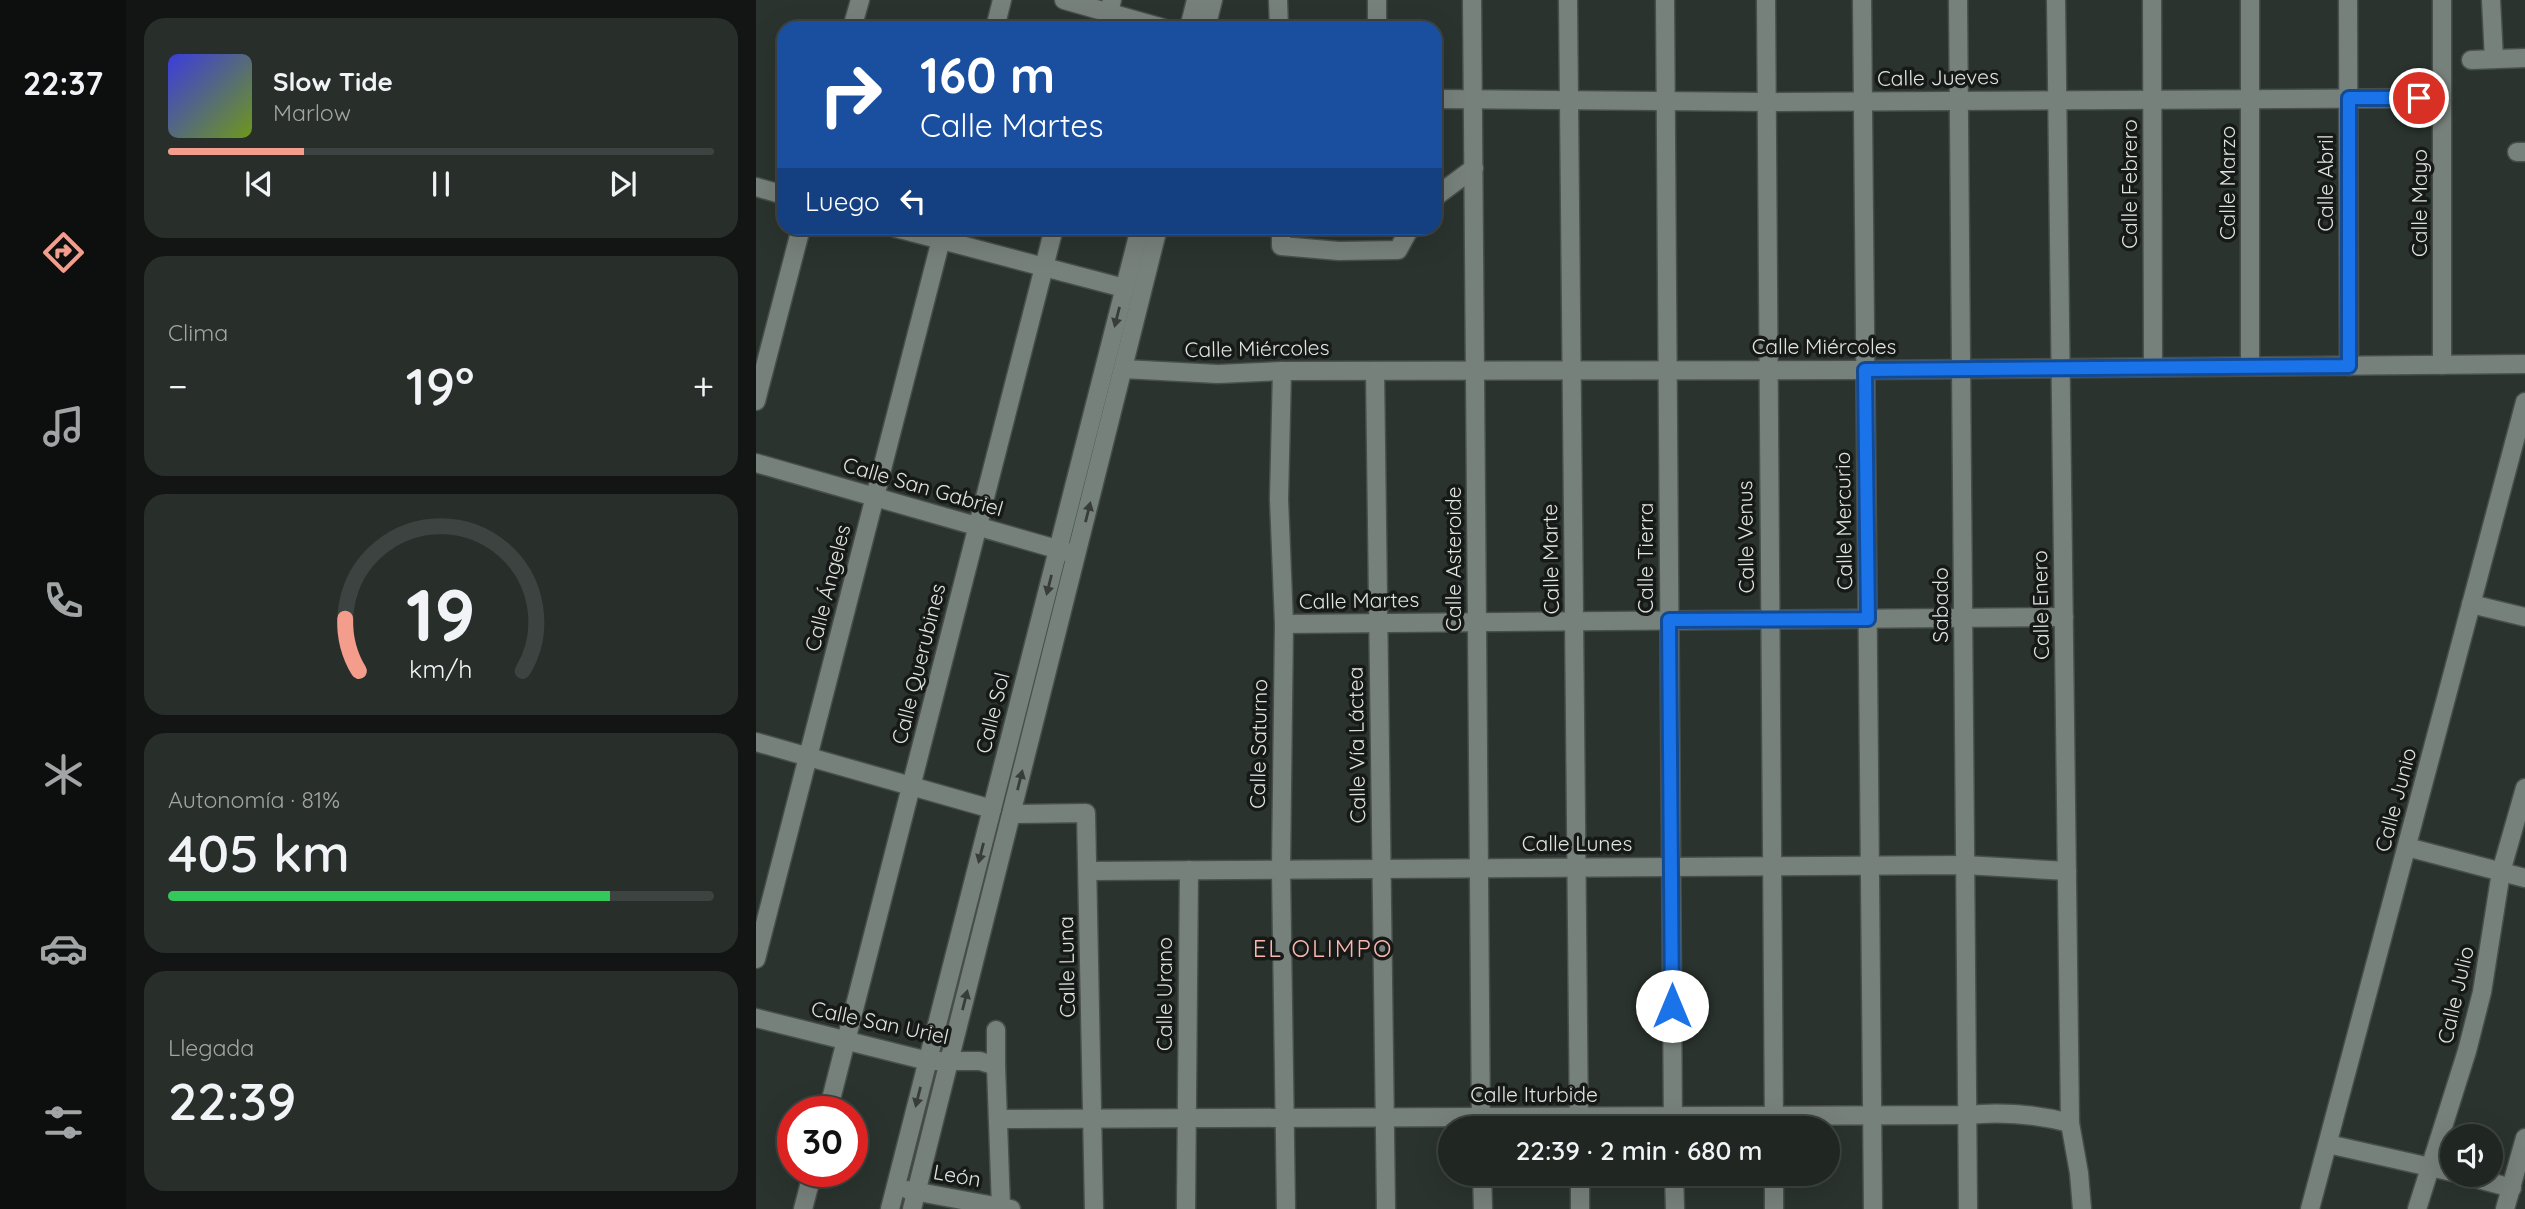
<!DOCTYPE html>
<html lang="es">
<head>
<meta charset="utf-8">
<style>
	body { margin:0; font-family:Quicksand,sans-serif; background:#282e2a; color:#f1f3f6; height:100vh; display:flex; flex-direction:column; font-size:26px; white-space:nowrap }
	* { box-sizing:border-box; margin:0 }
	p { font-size:23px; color:#a2a5a5 }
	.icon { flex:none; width:38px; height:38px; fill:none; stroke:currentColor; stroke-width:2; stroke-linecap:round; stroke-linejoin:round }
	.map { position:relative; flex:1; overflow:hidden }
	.panel { display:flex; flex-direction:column; gap:18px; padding:18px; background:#121513; width:630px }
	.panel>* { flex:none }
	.top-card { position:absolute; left:21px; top:21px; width:665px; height:214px; border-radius:21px; box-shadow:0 7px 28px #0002,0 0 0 2px #3d4340; background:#1a4fa0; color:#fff; overflow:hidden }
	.controls { position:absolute; left:1684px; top:1124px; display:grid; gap:14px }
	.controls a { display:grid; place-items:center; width:63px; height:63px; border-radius:50%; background:#202622; box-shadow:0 7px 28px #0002,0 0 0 2px #3d4340; font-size:35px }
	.speed { position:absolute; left:21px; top:1096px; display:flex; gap:14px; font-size:35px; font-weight:700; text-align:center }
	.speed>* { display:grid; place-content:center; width:91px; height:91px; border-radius:50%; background:#202622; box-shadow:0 7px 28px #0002,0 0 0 2px #3d4340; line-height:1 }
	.speed .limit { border:10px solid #d22; background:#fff; color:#111 }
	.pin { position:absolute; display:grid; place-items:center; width:60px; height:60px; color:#fff; margin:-30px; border:4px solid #fff; border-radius:50%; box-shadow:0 2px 7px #0007 }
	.me { position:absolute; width:77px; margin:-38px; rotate:0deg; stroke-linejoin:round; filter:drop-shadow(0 0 5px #0008) }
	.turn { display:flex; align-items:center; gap:24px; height:147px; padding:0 28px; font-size:32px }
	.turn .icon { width:91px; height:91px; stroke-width:2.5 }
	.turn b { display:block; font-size:49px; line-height:60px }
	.then { display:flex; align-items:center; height:66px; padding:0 28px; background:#0003; gap:14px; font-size:26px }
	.big { font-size:52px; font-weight:600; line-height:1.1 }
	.panel .card { flex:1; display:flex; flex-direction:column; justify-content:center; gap:10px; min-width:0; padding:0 24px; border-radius:21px; background:#282e2a }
	.panel .dial { align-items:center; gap:0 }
	.dial svg { height:182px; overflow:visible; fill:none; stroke:#3d4340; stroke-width:7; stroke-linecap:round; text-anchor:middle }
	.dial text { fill:#f1f3f6; stroke:none }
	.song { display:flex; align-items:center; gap:21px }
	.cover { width:84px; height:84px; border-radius:10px; background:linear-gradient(135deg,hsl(240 70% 55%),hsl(80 70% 35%)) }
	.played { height:7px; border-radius:4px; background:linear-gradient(90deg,#f49d8c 25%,#3d4340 25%) }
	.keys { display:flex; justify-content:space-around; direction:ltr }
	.heat { display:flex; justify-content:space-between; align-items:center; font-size:38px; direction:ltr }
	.charge { height:10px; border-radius:5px; background:linear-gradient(90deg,#34c759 81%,#3d4340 0) }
	.trip { position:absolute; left:682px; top:1116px; width:402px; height:70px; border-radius:35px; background:#202622; box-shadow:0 7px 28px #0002,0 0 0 2px #3d4340; font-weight:600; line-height:70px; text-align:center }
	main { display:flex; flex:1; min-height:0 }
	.dock { display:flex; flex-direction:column; width:126px; justify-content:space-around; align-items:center; background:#0d0f0e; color:#a2a5a5 }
	.dock .icon { width:49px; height:49px }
	.dock .on { color:#f49d8c }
	.dock b { font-size:32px; color:#f1f3f6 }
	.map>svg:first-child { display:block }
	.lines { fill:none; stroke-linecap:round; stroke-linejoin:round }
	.minor-casing { stroke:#484f4b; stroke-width:21 }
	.minor { stroke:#77817b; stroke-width:18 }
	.oneway { fill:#383d3a }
	.route-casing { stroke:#114b97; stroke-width:18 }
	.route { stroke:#1a73e8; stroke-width:12 }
	.labels { text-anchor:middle; stroke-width:7; stroke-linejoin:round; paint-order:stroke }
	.street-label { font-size:21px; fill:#dee4e0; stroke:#161917 }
	.quarter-label { font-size:24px; letter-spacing:2px; fill:#fab7aa; stroke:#161917 }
</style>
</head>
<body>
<main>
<nav class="dock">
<b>22:37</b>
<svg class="icon on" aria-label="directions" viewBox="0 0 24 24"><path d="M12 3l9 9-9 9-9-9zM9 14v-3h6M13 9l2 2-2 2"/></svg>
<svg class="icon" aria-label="music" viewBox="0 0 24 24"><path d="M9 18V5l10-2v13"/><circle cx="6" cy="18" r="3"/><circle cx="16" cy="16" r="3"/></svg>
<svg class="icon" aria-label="phone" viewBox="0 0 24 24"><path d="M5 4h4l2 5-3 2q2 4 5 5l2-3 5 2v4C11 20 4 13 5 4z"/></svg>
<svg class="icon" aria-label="climate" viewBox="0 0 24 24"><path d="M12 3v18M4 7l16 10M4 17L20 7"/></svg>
<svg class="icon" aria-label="car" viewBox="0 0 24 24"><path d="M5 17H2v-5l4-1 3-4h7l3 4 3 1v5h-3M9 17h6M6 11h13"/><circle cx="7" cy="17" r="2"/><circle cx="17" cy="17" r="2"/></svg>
<svg class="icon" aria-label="filters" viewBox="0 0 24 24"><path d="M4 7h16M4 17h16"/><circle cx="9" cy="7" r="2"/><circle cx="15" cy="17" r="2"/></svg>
</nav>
<section class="panel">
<div class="card">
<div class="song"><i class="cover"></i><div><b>Slow Tide</b><p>Marlow</p></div></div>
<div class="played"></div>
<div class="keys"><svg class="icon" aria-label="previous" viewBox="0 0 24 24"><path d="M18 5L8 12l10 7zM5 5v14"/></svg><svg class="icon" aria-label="pause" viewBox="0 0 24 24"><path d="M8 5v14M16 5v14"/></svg><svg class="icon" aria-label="next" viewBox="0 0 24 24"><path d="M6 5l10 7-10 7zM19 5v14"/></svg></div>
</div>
<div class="card"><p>Clima</p>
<div class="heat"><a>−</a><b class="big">19°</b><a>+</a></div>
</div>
<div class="card dial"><svg viewBox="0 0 100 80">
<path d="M14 69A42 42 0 1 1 86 69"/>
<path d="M14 69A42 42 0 0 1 8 46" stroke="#f49d8c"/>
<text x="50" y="56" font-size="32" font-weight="700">19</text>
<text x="50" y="72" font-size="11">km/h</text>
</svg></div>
<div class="card"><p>Autonomía · 81%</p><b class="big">405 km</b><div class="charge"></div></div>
<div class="card"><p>Llegada</p><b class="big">22:39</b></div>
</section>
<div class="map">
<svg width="1769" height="1209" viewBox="0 0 1769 1209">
	<rect width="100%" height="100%" fill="#2a332e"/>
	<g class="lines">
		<!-- minor casing -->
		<g class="minor-casing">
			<g id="minor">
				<polyline points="308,0 407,28"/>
				<polyline points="522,0 523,28"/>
				<polyline points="621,0 621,28"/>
				<polyline points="716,0 725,1129"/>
				<polyline points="812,0 823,1129"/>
				<polyline points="909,0 917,1129"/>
				<polyline points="1010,0 1018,1129"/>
				<polyline points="1106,0 1117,1209"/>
				<polyline points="1202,0 1212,1209"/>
				<polyline points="1300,0 1314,1123 1323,1173 1326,1209"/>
				<polyline points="1396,0 1397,367"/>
				<polyline points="1494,0 1494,366"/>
				<polyline points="1592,0 1593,366"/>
				<polyline points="1686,0 1686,365"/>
				<polyline points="1735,0 1738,59"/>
				<polyline points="96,28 104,0"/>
				<polyline points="239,28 246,0"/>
				<polyline points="349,28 356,0"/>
				<polyline points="433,28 440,0"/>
				<polyline points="450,28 457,0"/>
				<polyline points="1715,60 1769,58"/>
				<polyline points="679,99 1011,102 1686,98"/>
				<polyline points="1761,152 1769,152"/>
				<polyline points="0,187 28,195"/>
				<polyline points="679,197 718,168"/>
				<polyline points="140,228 368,288"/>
				<polyline points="525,228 525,246 583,251 642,250 654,228"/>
				<polyline points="367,369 462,374 526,371 1109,370 1769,364"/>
				<polyline points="526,371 523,499 528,624 525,869 530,1209"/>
				<polyline points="619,371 630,1209"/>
				<polyline points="0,401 45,228"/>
				<polyline points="0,463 311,552"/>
				<polyline points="1715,604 1769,617"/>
				<polyline points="528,624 1308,617"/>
				<polyline points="0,742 236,809"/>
				<polyline points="256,814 330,813 338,1209"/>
				<polyline points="1651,847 1769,878"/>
				<polyline points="332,871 1209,865 1311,871"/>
				<polyline points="0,959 188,228"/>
				<polyline points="0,1018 172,1061 224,1061 240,1066"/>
				<polyline points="240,1030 240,1066 245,1207"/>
				<polyline points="72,1111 298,228"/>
				<path d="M 242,1119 L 1211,1115 C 1247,1111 1279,1114 1314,1123"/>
				<polyline points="1572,1144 1696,1172"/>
				<polyline points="726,1174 727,1209"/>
				<polyline points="824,1174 824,1209"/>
				<polyline points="918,1174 919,1209"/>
				<polyline points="1703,1174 1756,1188"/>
				<polyline points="152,1190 255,1209"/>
				<polyline points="47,1209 57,1171"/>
				<polyline points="134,1209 384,228"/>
				<polyline points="156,1209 402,228"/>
				<polyline points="430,1209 433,870"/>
				<polyline points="1018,1209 1018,1174"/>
				<polyline points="1554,1209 1769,402"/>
				<polyline points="1661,1209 1711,1051 1726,992 1745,872 1769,788"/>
				<polyline points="1749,1209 1769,1138"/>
			</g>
		</g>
		<!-- minor -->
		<use href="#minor" class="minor"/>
	</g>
	<!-- one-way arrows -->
	<defs><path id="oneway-solid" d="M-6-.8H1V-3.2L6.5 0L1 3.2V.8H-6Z" transform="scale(1.75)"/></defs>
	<g class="oneway">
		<use href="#oneway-solid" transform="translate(361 317) rotate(104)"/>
		<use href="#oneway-solid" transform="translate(332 512) rotate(-76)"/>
		<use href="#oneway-solid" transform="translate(293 585) rotate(104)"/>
		<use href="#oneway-solid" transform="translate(264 780) rotate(-76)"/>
		<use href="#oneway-solid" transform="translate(225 853) rotate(104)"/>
		<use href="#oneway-solid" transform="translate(209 1000) rotate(-76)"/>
		<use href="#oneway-solid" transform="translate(162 1097) rotate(104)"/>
	</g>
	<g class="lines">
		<!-- route casing -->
		<g class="route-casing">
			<polyline id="route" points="916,1006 913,620 1112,619 1109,370 1593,366 1593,98 1663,98"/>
		</g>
		<!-- route -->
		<use href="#route" class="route"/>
	</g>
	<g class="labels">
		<!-- street labels -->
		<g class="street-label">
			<text transform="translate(1182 78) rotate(-1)" y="7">Calle Jueves</text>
			<text transform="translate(1472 183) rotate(-90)" y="7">Calle Marzo</text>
			<text transform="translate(1570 183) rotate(-90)" y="7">Calle Abril</text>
			<text transform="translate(1374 184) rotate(-90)" y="7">Calle Febrero</text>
			<text transform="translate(1664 203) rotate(-90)" y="7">Calle Mayo</text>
			<text x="1068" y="354">Calle Miércoles</text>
			<text transform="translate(501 349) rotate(-1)" y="7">Calle Miércoles</text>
			<text transform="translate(167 487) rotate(16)" y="7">Calle San Gabriel</text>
			<text transform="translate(1088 521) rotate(-91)" y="7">Calle Mercurio</text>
			<text transform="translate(990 537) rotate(-91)" y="7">Calle Venus</text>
			<text transform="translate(890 558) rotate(-90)" y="7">Calle Tierra</text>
			<text transform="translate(698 559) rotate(-90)" y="7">Calle Asteroide</text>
			<text transform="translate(795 559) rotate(-91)" y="7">Calle Marte</text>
			<text transform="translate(72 588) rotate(-76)" y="7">Calle Ángeles</text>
			<text transform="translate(603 601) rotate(-1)" y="7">Calle Martes</text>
			<text transform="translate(1185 605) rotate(-90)" y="7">Sabado</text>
			<text transform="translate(1285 605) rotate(-91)" y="7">Calle Enero</text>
			<text transform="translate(163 664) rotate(-76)" y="7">Calle Querubines</text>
			<text transform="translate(237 713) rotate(-76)" y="7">Calle Sol</text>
			<text transform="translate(503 744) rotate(-89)" y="7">Calle Saturno</text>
			<text transform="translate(601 745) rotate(-91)" y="7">Calle Vía Láctea</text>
			<text transform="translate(1640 800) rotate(-75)" y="7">Calle Junio</text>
			<text x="821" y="851">Calle Lunes</text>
			<text transform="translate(311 967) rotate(-91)" y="7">Calle Luna</text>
			<text transform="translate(409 994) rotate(-90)" y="7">Calle Urano</text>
			<text transform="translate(1700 995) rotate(-77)" y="7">Calle Julio</text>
			<text transform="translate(124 1023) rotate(12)" y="7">Calle San Uriel</text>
			<text x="778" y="1102">Calle Iturbide</text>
			<text transform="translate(201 1176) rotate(10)" y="7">León</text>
		</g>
		<!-- quarter labels -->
		<g class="quarter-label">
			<text x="567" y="957">EL OLIMPO</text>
		</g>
	</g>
</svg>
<div class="controls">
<a><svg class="icon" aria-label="sound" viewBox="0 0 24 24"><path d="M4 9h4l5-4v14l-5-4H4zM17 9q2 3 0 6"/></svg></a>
</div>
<div class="speed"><div class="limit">30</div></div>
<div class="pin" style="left:1663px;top:98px;background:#d93025"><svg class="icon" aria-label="arrive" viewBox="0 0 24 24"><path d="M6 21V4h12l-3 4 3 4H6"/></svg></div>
<svg class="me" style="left:916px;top:1006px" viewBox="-20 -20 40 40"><circle r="19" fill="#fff"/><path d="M0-13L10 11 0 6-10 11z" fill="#1a73e8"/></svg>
<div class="trip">22:39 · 2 min · 680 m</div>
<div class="top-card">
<div class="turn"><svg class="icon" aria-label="right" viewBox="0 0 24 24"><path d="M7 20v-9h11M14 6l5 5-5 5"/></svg><div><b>160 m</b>Calle Martes</div></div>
<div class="then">Luego<svg class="icon" aria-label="left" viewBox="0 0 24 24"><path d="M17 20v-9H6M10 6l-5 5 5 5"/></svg></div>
</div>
</div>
</main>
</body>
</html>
